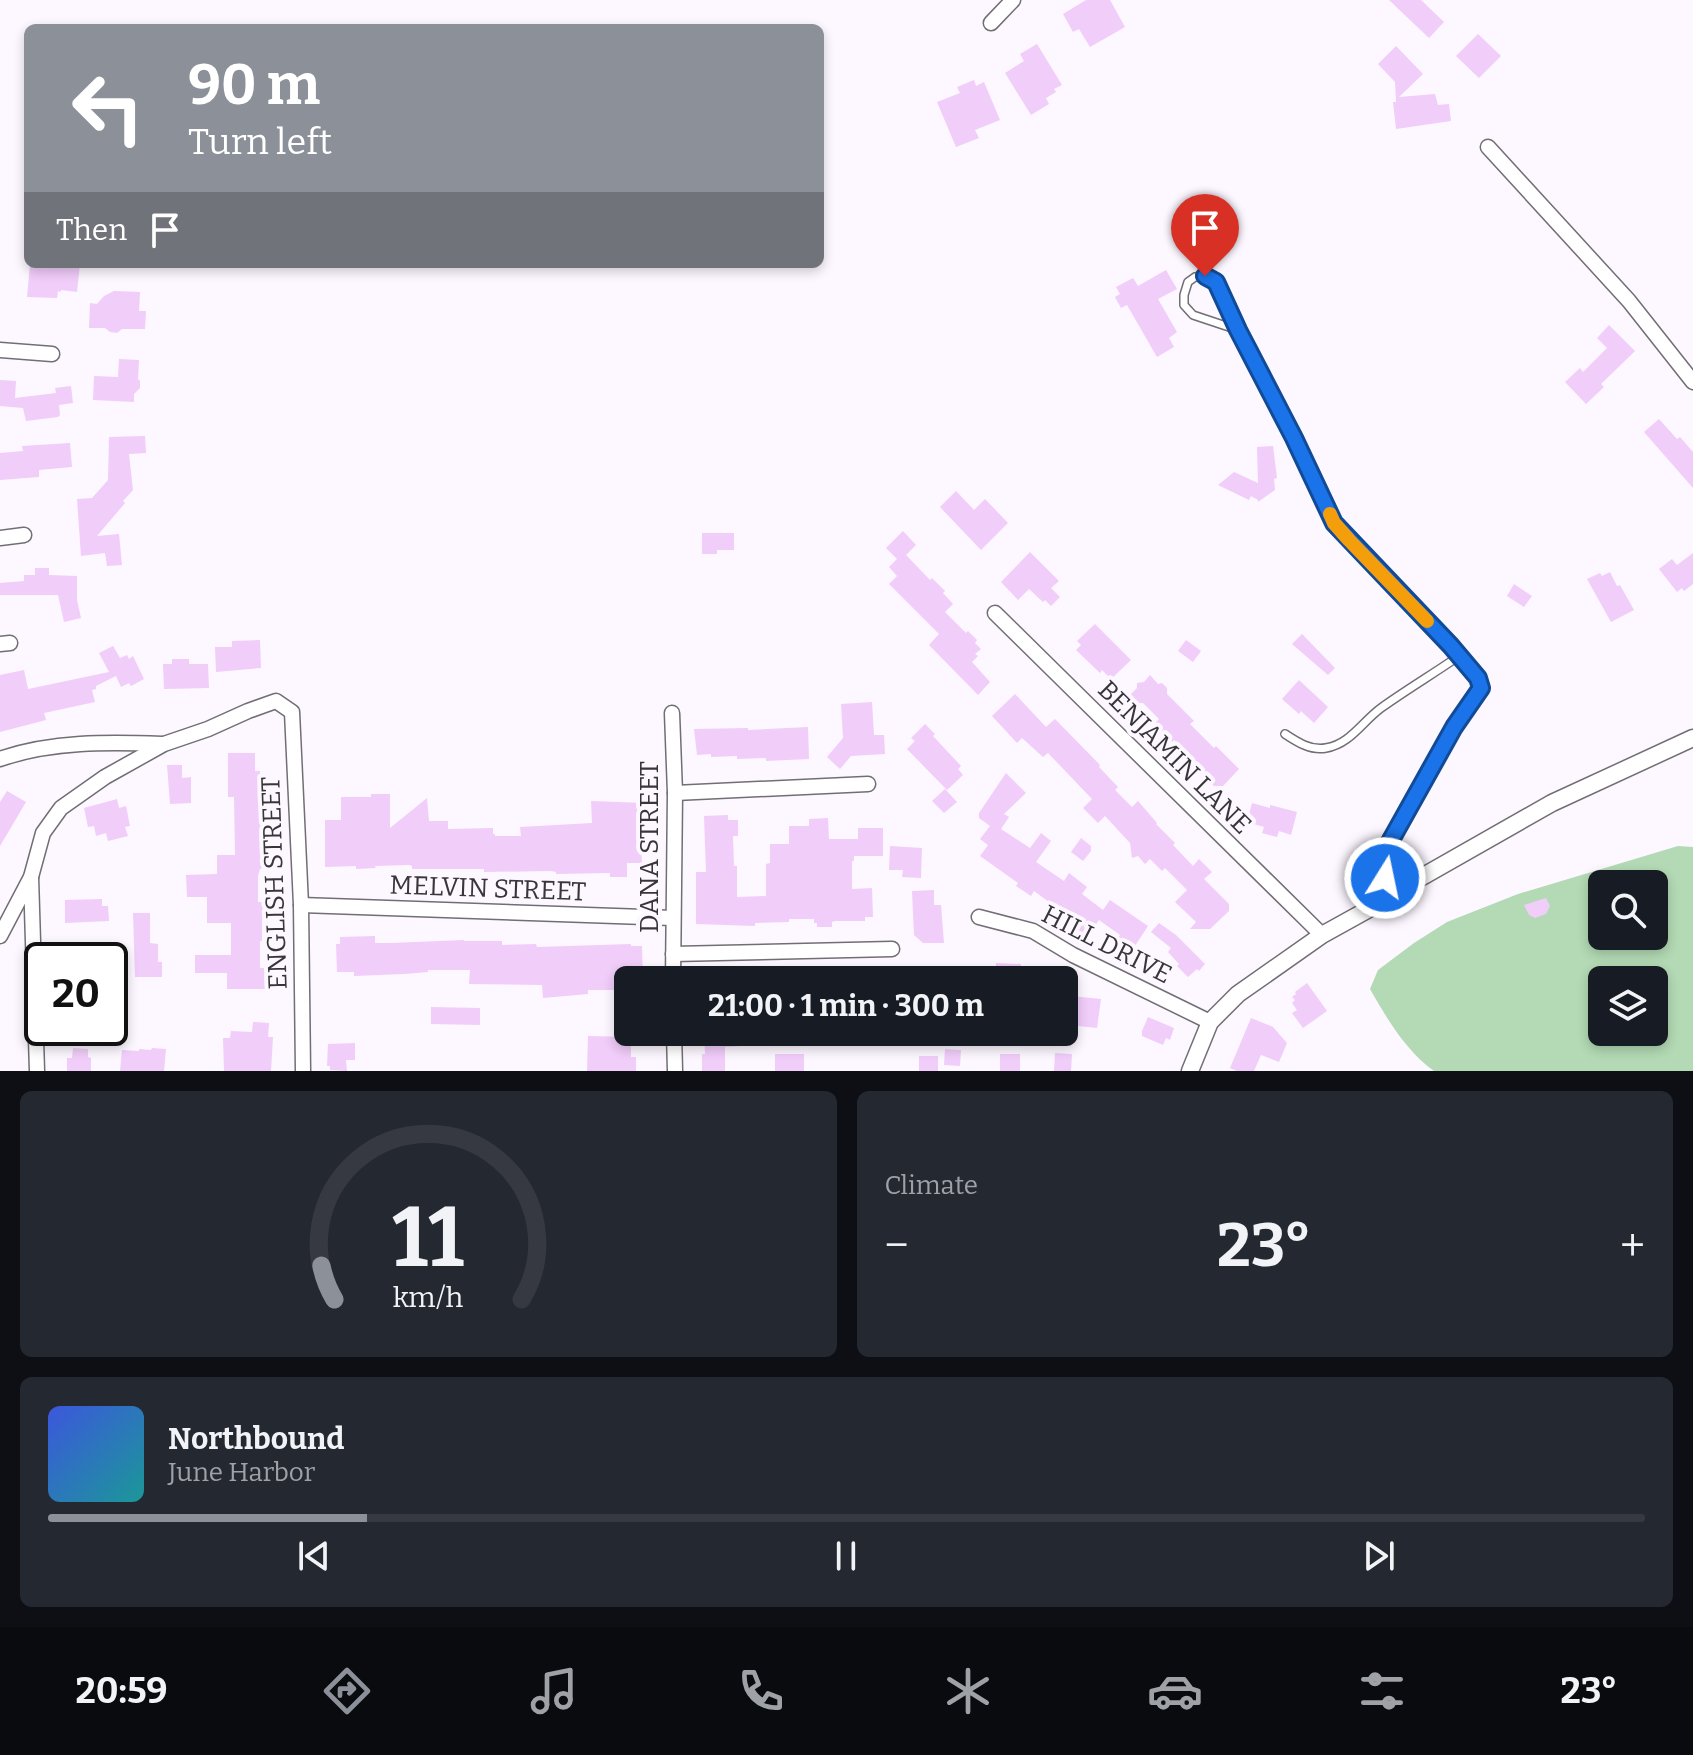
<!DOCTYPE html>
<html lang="en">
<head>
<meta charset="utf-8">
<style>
	body { margin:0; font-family:Bitter,serif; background:#242831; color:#f1f3f6; height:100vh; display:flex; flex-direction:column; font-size:30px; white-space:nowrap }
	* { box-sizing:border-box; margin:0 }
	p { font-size:26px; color:#9ea1a6 }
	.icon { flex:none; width:44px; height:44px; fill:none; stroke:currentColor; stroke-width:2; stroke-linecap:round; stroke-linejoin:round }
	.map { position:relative; height:1071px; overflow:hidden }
	.drawer { display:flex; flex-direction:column; gap:20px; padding:20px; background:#0d0f14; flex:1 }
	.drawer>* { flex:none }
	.top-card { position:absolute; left:24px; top:24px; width:800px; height:244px; border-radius:12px; box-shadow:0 4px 12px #0003; background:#8c9099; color:#fff; overflow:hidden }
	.controls { position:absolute; left:1588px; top:870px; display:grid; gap:16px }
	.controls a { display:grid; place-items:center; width:80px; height:80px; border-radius:12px; background:#171b24; box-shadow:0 4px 12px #0003; font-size:40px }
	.speed { position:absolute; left:24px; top:942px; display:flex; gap:16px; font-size:40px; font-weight:700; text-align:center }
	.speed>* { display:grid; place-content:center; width:104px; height:104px; border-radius:50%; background:#171b24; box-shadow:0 4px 12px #0003; line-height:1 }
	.speed .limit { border:4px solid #111; border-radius:12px; background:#fff; color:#111 }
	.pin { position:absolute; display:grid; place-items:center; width:68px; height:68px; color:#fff; margin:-82px -34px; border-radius:50% 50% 50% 0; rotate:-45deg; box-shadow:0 0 8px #0007 }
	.pin .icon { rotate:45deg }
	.me { position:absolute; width:88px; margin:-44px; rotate:10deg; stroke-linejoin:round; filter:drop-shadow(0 0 6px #0008) }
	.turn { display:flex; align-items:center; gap:28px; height:168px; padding:0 32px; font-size:36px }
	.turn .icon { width:104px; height:104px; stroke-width:2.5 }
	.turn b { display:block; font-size:56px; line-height:68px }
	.then { display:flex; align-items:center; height:76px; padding:0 32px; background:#0003; gap:16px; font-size:30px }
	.big { font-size:60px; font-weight:700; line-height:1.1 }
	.drawer .card { flex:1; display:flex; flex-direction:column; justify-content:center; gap:12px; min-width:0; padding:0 28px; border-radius:12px; background:#242831 }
	.drawer .dial { align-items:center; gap:0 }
	.dial svg { height:208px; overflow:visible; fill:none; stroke:#363941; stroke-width:7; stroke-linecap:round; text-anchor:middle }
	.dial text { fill:#f1f3f6; stroke:none }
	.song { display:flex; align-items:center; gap:24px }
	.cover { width:96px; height:96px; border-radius:12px; background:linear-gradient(135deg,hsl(230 70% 55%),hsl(180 70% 35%)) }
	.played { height:8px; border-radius:4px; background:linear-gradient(90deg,#8c9099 20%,#363941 20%) }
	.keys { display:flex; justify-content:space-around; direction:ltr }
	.heat { display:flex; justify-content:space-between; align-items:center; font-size:44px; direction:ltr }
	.drawer .tiles { flex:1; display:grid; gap:20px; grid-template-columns:1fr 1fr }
	.card:last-child { grid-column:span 2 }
	.trip { position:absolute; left:614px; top:966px; width:464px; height:80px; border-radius:12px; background:#171b24; box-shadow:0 4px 12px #0003; font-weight:700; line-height:80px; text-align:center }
	.tab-bar { display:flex; height:128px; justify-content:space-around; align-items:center; background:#090b0e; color:#9ea1a6 }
	.tab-bar .icon { width:56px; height:56px }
	.tab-bar .active { color:#8c9099 }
	.tab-bar b { font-size:36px; color:#f1f3f6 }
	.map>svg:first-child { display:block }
	.green { fill:#b3dab4; fill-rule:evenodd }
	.building { fill:#f1cdfa }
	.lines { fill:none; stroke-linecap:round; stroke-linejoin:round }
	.service-casing { stroke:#736d74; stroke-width:10 }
	.minor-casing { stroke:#736d74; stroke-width:17 }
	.tertiary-casing { stroke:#736d74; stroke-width:19 }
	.service { stroke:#fff; stroke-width:7 }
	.minor { stroke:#fff; stroke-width:14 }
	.tertiary { stroke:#fff; stroke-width:16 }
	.route-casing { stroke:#114b97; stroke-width:20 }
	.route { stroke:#1a73e8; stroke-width:14 }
	.slow { stroke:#f59e0b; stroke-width:14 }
	.labels { text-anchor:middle; stroke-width:8; stroke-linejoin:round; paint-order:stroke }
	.street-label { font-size:26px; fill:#383639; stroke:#fdf7ff }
</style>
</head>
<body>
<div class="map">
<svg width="1693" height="1071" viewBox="0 0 1693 1071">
	<rect width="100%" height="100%" fill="#fdf7ff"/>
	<!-- green -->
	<path class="green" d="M 1678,846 L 1693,847 L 1693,1071 L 1434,1071 C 1406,1051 1387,1019 1370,989 L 1378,970 L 1414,943 L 1447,922 L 1518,894 ZM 1602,884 L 1654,884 L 1654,936 L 1602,936 ZM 1602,980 L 1654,980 L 1654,1032 L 1602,1032 Z"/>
	<!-- building -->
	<g class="building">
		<polygon points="1086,0 1110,0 1125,27 1090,47 1079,29 1073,32 1063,14"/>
		<polygon points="1389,0 1421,0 1444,22 1429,38"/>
		<polygon points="1478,34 1501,56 1479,78 1456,56"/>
		<polygon points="1037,44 1062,85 1054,89 1056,92 1046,98 1049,104 1031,115 1005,73 1024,61 1020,54"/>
		<polygon points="1396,46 1423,74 1399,97 1435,94 1438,105 1449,104 1451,121 1396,129 1393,102 1396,102 1395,82 1378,64"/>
		<polygon points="974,80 976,86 984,82 1000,120 975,130 979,138 956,147 937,102 960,93 957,87"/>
		<polygon points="30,264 61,268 61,264 80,264 77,292 61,290 61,292 58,291 57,298 27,297"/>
		<polygon points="1166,270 1177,289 1158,299 1177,332 1169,338 1174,347 1157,357 1127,305 1121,308 1115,297 1120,294 1116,287 1133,278 1138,286"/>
		<polygon points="114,291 140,292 139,311 146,311 145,329 122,329 117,333 110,332 105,328 89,328 90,303 97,304 104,296"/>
		<polygon points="1609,325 1635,351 1601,384 1604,387 1586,404 1565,382 1580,368 1583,372 1607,348 1597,338"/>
		<polygon points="119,359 139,360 138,379 140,381 140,388 134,394 134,402 93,400 94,376 118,377"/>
		<polygon points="0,380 16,381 15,398 56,393 55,388 71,386 73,403 59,405 60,415 58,417 26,421 23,408 0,406"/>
		<polygon points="1659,419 1677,439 1680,437 1693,452 1693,488 1644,432"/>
		<polygon points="145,436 146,453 129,454 133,490 123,501 125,503 97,536 119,534 122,565 107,566 105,553 81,556 77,499 92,498 108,480 109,437"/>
		<polygon points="70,443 72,467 39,470 39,477 0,480 0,453 23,451 22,446"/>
		<polygon points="1273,446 1277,478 1274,479 1275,490 1258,502 1258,500 1251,496 1249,500 1218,485 1234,472 1258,483 1257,447"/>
		<polygon points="956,491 974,510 985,499 1008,523 981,550 940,507"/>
		<polygon points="903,531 916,545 906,555 930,580 932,578 945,591 943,593 953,604 945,612 966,633 968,631 977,640 975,643 981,649 975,654 978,656 972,662 990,682 978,695 929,645 939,634 889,584 897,576 889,567 897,559 886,548"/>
		<polygon points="702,533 734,533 734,550 717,550 717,554 702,554"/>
		<polygon points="1030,552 1059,581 1051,588 1060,597 1051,606 1045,600 1043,602 1029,589 1018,600 1001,582"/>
		<polygon points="1693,553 1693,584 1684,591 1682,588 1677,592 1659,569 1672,559 1677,565"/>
		<polygon points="35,568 49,568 49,575 77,576 77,600 81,618 64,622 58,595 0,595 0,583 24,581 24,575 35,575"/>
		<polygon points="1610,572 1617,586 1620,585 1634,610 1611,622 1587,579 1600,573 1602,576"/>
		<polygon points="1514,584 1532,596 1524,607 1507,596"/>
		<polygon points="1095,624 1131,660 1111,679 1102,670 1100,673 1076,650 1081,645 1077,641"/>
		<polygon points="1302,634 1335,668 1328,675 1292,644"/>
		<polygon points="260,640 261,668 216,672 215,647 232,647 232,641"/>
		<polygon points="1186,640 1201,651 1193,662 1178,651"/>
		<polygon points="113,646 120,658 127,655 129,659 133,656 144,679 131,686 129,683 121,687 116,676 96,686 96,689 92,690 95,702 44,713 46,720 0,732 0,675 24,670 28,689 109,672 99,653"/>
		<polygon points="172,659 189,659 189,664 208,664 209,688 164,689 163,664 172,664"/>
		<polygon points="1150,675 1158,684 1162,683 1167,688 1167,694 1194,721 1190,724 1214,748 1216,746 1239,769 1223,786 1214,786 1194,766 1198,763 1174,740 1172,742 1154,724 1159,719 1143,703 1132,703 1131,694 1137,688 1137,683 1144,682"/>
		<polygon points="1299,680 1328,707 1314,723 1301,711 1299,714 1282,699"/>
		<polygon points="1015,694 1046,727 1055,719 1100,765 1099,767 1118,787 1115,790 1132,807 1138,801 1157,823 1156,824 1175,843 1173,845 1193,866 1199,859 1212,872 1204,879 1229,904 1229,911 1210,929 1190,929 1196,922 1175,902 1187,890 1165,868 1162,871 1150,859 1145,864 1138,856 1132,858 1130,843 1105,816 1098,823 1083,808 1092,799 1048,753 1043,757 1022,738 1017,743 992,716"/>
		<polygon points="872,702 874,735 884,735 885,754 851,756 840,769 827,757 843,738 841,704"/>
		<polygon points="925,724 935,734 933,736 961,766 958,769 963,775 947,790 907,749 915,741 911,738"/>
		<polygon points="808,727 809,759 766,761 766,758 737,759 737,756 711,757 711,754 697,755 694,729 748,728 748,730"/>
		<polygon points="228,753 255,753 255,771 260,771 259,822 262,822 263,868 260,869 258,876 258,902 264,902 264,920 262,920 262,941 260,941 260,968 266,968 266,989 227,989 227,973 195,973 195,955 231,955 231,923 207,923 207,897 187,897 186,875 217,874 217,855 235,855 234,797 228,797"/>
		<polygon points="167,765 182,765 182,778 191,777 191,803 170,804"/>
		<polygon points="1006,773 1026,793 1004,814 1009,817 1001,829 1030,848 1041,833 1051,841 1036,862 1064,881 1069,873 1087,887 1082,894 1103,910 1110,900 1148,926 1129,955 1114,945 1120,935 1099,920 1087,937 1068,923 1071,918 1034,891 1031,896 1016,886 1018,883 980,856 988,845 980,839 990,826 979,818 979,813"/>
		<polygon points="945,789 957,802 944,813 932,801"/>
		<polygon points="7,791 26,802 0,846 0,802"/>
		<polygon points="371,794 390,794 390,828 427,798 429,821 448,821 448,829 493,828 493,834 495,834 495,836 521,836 520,827 592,823 591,801 644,803 644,816 636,816 637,842 641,842 642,863 627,863 627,877 610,877 610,873 556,874 556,872 551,871 484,872 484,869 412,869 412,866 409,865 375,866 376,868 356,869 356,866 325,867 325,820 341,820 341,797 371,797"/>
		<polygon points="117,799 119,808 126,806 130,826 125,827 128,836 108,841 106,833 96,836 94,826 88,827 84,808"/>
		<polygon points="1252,803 1270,808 1270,805 1297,812 1291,835 1279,831 1277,837 1262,833 1264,827 1247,822"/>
		<polygon points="728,815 728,820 738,820 738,836 733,836 734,866 737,866 737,897 766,896 766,864 770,863 770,844 789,844 789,826 809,826 809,819 828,818 829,839 858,839 858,828 883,828 883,856 854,856 854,861 852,861 852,889 872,888 873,917 865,917 865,921 835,921 832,922 832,927 817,927 817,923 814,923 814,919 789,919 789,922 755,923 755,926 696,924 696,872 706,872 704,816"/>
		<polygon points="1081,838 1091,846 1091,851 1083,861 1071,852"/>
		<polygon points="890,846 922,848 921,878 902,877 903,870 889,870"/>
		<polygon points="934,890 934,905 941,905 944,943 923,943 914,935 912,891"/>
		<polygon points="1546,898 1550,906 1546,914 1535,918 1529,915 1524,905"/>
		<polygon points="102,899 102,906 108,906 109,921 65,923 65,900"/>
		<polygon points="133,913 150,913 150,943 158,944 158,962 162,962 162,977 135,977"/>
		<polygon points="1159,923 1176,935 1205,964 1199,971 1197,969 1188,977 1177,966 1179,964 1168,952 1171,948 1151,932"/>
		<polygon points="375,936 375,943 391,943 464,940 464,941 502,941 502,945 536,944 537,947 631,944 631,946 642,946 643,980 628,980 628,990 588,990 588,994 543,998 542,985 469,984 470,970 428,970 428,972 404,974 354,976 354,972 337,972 336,944 340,944 340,937"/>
		<polygon points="996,963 1021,964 1021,980 995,980"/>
		<rect x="110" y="981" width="16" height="25"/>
		<polygon points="1307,983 1327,1011 1303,1028 1292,1013 1297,1010 1292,1003 1295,1000 1292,997 1296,994 1295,992"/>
		<polygon points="1071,996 1101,999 1097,1028 1068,1025"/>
		<polygon points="431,1007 480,1008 480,1025 431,1024"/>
		<polygon points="1148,1017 1174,1028 1170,1040 1166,1038 1163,1045 1142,1036 1142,1031"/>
		<polygon points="1251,1018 1273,1027 1287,1043 1279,1062 1261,1055 1254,1071 1237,1071 1230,1068"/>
		<polygon points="253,1022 269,1023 268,1037 273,1037 271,1071 224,1071 223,1038 230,1038 231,1031 252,1032"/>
		<polygon points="704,1032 778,1032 778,1044 725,1047 725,1071 702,1071 702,1054 705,1054"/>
		<polygon points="954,1032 985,1032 985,1046 953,1045"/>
		<polygon points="588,1036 631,1037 631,1057 636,1057 636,1071 587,1071"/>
		<polygon points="355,1043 355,1060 346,1060 347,1071 330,1070 330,1066 327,1066 328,1044"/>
		<polygon points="73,1048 88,1049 88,1057 91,1058 91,1071 67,1071 67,1058 72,1058"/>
		<polygon points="152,1048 166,1049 164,1071 120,1071 122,1050 139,1051 139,1049 151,1050"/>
		<polygon points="945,1049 961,1050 960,1066 944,1065"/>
		<polygon points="1055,1053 1072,1054 1071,1071 1054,1071"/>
		<rect x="775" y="1054" width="29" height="17"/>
		<rect x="1000" y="1054" width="20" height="17"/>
		<rect x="919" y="1056" width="19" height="15"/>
	</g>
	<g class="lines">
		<!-- service casing -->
		<g class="service-casing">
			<g id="service">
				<polyline points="1238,330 1193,315 1184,305 1184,295 1188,282 1195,277 1205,276 1216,282 1238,330 1294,438 1334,523 1451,646 1478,678 1481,688 1454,727 1382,856 1387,897"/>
				<path d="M 1285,734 C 1297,742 1311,751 1326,748 C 1350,744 1362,722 1381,708 C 1406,690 1433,674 1459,656"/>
			</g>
		</g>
		<!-- minor casing -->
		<g class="minor-casing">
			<g id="minor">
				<polyline points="991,23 1013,0"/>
				<polyline points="1488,147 1629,301 1693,382"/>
				<polyline points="0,350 52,354"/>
				<polyline points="0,538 24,535"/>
				<polyline points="995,613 1322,935"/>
				<polyline points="0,644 10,643"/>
				<polyline points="672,713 675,793 673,980"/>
				<path d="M 0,759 C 51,741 109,742 162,744"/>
				<polyline points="675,793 868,784"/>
				<polyline points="31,877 37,1071"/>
				<polyline points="301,905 673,918"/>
				<polyline points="979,917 1033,931 1073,955 1210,1022"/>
				<polyline points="0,936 31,877 43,833 61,808 105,777 164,744 208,729 248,711 276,701 292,712 301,905 303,1071"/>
				<polyline points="673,954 892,949"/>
				<polyline points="674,1032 675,1071"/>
			</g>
		</g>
		<!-- tertiary casing -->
		<g class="tertiary-casing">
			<polyline id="tertiary" points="1190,1071 1210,1022 1238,994 1322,935 1387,899 1420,878 1552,803 1693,738"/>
		</g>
		<!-- service -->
		<use href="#service" class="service"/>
		<!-- minor -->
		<use href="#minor" class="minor"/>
		<!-- tertiary -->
		<use href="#tertiary" class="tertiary"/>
	</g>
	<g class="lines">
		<!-- route casing -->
		<g class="route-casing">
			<polyline id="route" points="1205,276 1216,282 1238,330 1294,438 1334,523 1451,646 1478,678 1481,688 1454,727 1382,856 1385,878"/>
		</g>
		<!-- route -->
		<use href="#route" class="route"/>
		<!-- slow -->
		<polyline class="slow" points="1330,514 1334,523 1349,540 1427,621"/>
	</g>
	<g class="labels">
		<!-- street labels -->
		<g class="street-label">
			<text transform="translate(1175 757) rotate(45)" y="9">BENJAMIN LANE</text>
			<text transform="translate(649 847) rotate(-90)" y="9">DANA STREET</text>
			<text transform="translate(274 883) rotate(-92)" y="9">ENGLISH STREET</text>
			<text transform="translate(488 888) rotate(2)" y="9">MELVIN STREET</text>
			<text transform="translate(1107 944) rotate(27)" y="9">HILL DRIVE</text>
		</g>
	</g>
</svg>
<div class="controls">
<a><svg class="icon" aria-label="search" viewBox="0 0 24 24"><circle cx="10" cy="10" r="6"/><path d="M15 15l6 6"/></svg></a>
<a><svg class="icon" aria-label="layers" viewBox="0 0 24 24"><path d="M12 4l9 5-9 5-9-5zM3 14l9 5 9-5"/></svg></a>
</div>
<div class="speed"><div class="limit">20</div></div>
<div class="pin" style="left:1205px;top:276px;background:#d93025"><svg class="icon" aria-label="arrive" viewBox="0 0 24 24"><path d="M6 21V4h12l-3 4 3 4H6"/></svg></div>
<svg class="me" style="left:1385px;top:878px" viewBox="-20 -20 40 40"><circle r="17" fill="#1a73e8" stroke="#fff" stroke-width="3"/><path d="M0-11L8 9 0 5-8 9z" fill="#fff"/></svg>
<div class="trip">21:00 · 1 min · 300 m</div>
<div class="top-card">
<div class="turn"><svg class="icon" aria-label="left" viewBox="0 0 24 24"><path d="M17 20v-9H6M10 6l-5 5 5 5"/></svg><div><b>90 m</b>Turn left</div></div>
<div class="then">Then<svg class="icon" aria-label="arrive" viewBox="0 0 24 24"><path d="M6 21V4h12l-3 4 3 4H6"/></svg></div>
</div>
</div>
<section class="drawer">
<div class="tiles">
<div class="card dial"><svg viewBox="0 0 100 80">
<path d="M14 69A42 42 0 1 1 86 69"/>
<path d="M14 69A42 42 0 0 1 9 56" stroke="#8c9099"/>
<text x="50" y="56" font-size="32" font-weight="700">11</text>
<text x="50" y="72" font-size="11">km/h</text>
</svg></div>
<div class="card"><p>Climate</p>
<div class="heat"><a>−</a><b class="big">23°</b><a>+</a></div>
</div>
<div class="card">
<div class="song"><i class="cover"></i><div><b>Northbound</b><p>June Harbor</p></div></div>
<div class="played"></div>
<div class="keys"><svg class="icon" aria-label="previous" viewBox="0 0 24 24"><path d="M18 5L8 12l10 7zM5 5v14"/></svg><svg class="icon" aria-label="pause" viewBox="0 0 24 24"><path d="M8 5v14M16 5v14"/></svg><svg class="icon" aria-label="next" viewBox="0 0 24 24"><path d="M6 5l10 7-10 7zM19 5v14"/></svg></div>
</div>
</div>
</section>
<nav class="tab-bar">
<b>20:59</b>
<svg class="icon active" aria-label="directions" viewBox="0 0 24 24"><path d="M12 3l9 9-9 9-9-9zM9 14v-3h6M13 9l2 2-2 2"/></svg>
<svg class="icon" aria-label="music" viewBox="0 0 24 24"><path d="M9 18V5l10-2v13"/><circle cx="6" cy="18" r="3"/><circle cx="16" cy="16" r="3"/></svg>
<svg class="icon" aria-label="phone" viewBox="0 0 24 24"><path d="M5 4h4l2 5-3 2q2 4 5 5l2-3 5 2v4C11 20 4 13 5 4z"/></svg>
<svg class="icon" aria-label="climate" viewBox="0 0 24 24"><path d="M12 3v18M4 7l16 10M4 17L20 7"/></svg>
<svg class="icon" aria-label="car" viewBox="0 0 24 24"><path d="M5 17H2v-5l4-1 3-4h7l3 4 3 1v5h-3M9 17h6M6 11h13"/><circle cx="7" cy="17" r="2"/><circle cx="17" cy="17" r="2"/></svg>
<svg class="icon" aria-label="filters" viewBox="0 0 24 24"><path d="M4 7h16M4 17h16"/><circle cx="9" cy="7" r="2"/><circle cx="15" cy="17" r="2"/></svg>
<b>23°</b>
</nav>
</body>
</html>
